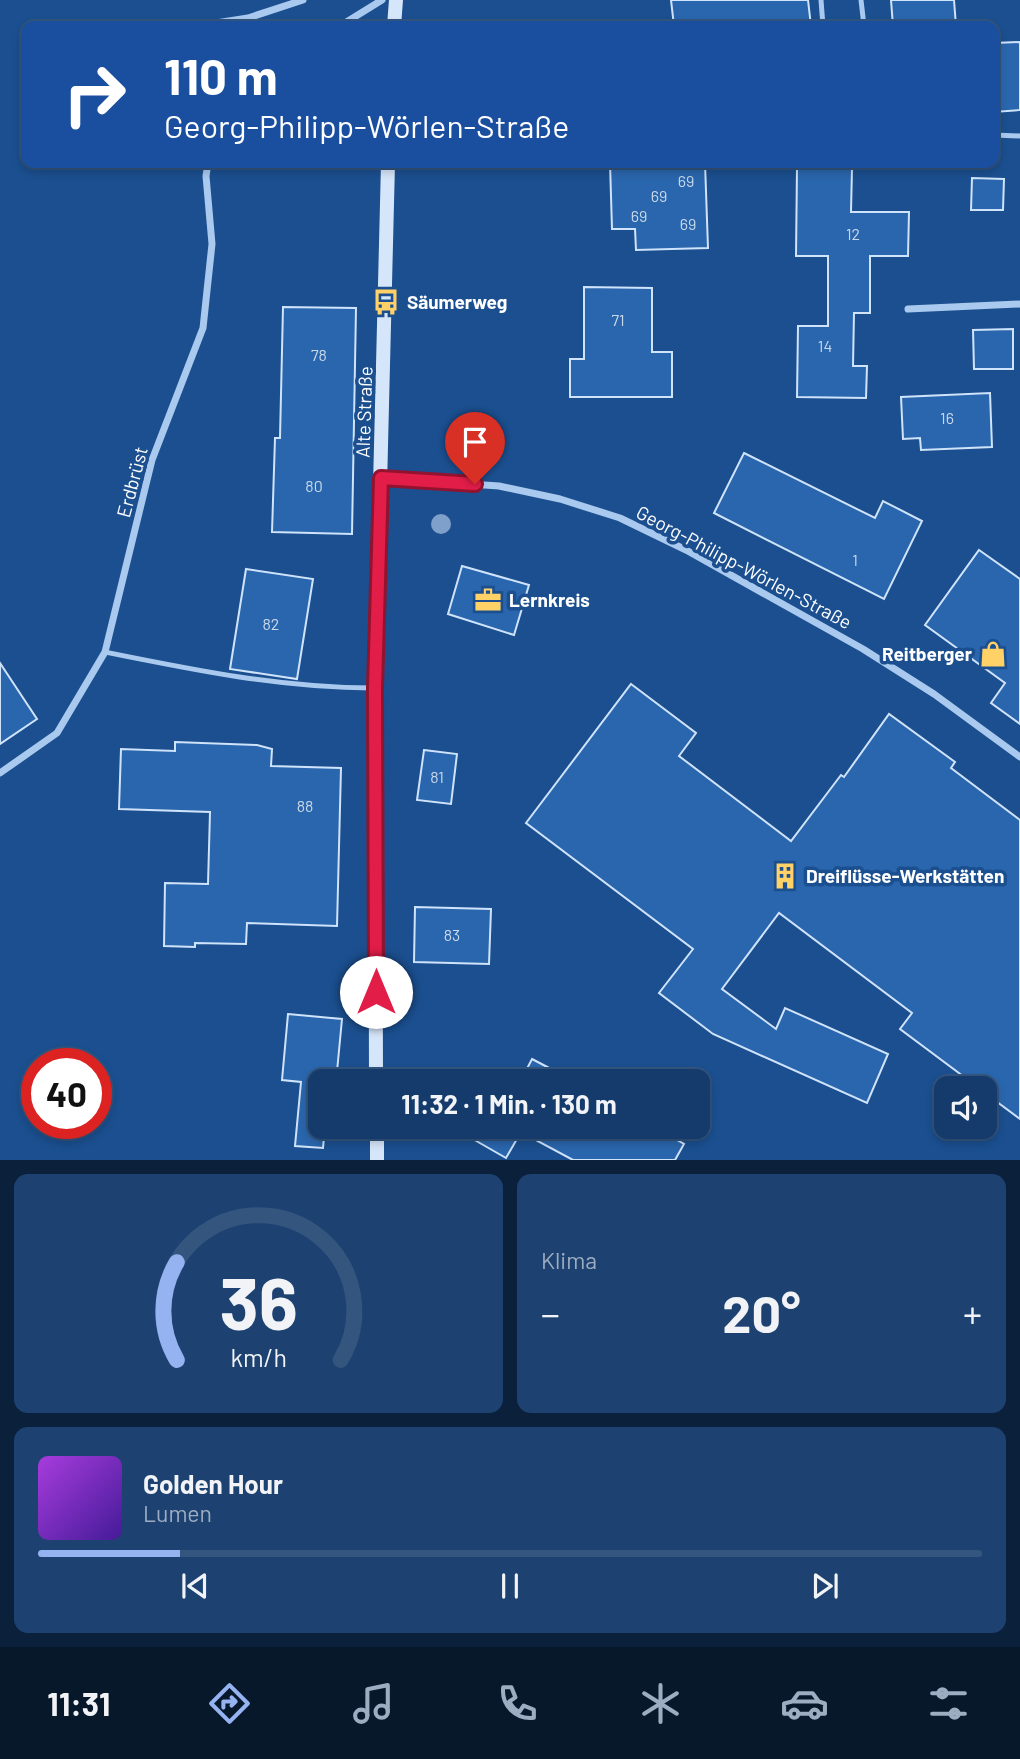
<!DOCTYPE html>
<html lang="de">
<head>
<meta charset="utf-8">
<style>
	body { margin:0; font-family:Barlow,sans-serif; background:#1d4271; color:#f1f3f6; height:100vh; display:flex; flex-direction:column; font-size:26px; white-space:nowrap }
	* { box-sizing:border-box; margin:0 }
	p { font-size:23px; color:#9dadc1 }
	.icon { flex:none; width:38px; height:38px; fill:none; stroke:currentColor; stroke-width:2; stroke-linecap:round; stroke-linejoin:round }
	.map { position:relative; height:1160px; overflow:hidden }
	.panel { display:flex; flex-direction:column; gap:14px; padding:14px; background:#0b203b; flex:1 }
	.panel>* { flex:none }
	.guide { position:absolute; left:21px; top:21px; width:978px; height:147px; border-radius:14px; box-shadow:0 4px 10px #0003,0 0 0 2px #33557e; background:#1a4fa0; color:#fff; overflow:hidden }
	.tools { position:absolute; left:934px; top:1076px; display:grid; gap:14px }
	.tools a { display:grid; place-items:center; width:63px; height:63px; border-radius:14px; background:#143b6b; box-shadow:0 4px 10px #0003,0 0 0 2px #33557e; font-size:35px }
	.speed { position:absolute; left:21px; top:1048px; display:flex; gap:14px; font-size:35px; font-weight:700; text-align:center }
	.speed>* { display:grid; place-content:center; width:91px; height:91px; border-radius:50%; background:#143b6b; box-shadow:0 4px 10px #0003,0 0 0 2px #33557e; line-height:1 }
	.speed .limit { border:10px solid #d22; background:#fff; color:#111 }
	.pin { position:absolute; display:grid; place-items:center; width:60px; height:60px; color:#fff; margin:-72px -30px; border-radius:50% 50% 50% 0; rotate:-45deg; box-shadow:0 0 7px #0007 }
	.pin .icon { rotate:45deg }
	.me { position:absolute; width:77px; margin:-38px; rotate:0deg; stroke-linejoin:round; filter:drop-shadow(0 0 5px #0008) }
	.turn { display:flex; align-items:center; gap:24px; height:147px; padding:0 28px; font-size:32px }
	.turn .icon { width:91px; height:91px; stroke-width:2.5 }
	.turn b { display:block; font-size:49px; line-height:60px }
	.big { font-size:52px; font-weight:700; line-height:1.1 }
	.panel .tile { flex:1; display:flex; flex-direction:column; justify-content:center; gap:10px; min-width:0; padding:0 24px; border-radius:14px; background:#1d4271 }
	.panel .dial { align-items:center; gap:0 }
	.dial svg { height:182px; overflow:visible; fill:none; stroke:#33557e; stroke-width:7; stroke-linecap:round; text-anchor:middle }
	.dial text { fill:#f1f3f6; stroke:none }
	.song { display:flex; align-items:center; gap:21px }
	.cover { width:84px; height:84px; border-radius:10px; background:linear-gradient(135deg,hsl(280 70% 55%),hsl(260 70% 35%)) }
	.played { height:7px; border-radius:4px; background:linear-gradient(90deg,#95b2f1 15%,#33557e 15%) }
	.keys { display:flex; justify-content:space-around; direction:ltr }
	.heat { display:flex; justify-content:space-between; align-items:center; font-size:38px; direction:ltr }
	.panel .tiles { flex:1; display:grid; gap:14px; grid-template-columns:1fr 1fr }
	.tile:last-child { grid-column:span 2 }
	.trip { position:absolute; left:308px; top:1069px; width:402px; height:70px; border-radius:14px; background:#143b6b; box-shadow:0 4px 10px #0003,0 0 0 2px #33557e; font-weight:700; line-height:70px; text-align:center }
	.tabs { display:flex; height:112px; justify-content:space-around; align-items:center; background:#08182b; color:#9dadc1 }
	.tabs .icon { width:49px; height:49px }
	.tabs .current { color:#95b2f1 }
	.tabs b { font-size:32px; color:#f1f3f6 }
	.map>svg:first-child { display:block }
	.building { fill:#2a66ad; stroke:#cfe3fa; stroke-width:2 }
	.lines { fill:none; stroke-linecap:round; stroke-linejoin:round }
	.lane { stroke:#a9c9ee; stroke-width:5 }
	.street { stroke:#a9c9ee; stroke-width:7 }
	.secondary { stroke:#d6e6fa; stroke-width:14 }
	.tree { fill:#7ea0ca }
	.route-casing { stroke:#92132f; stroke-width:18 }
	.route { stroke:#e11d48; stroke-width:12 }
	.labels { text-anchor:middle; stroke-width:7; stroke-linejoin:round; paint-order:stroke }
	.number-label { font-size:16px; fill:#cad9ea }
	.poi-label { font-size:19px; font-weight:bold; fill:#fff; stroke:#1b4f8f; text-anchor:start }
	.street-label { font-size:19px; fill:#fff; stroke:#1b4f8f }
</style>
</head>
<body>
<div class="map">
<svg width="1020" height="1161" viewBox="0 0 1020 1161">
	<rect width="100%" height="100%" fill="#1b4f8f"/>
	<!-- building -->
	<g class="building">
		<polygon points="671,0 808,0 811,26 674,26"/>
		<polygon points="891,0 954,0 956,26 893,26"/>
		<polygon points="1020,42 1020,110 994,112 994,43"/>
		<polygon points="610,163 705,163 708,248 636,250 635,229 612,229"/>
		<polygon points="797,167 852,168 851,212 909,212 908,256 870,256 870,313 854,313 853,366 867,366 866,398 797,397 798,326 828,326 828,256 796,256"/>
		<polygon points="972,178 1004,179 1003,210 971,210"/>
		<polygon points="584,287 652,288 652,352 672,352 672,397 570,397 570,359 584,359"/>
		<polygon points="283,307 356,308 352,534 272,532 275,438 280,438"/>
		<polygon points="1013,329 1013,369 974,369 973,330"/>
		<polygon points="990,393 992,447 921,450 920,438 903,439 901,397"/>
		<polygon points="744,453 875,518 883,501 922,521 884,599 714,513"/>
		<polygon points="979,550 1020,579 1020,724 991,703 1005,683 925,625"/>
		<polygon points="462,566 529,585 514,635 448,614"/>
		<polygon points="246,569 313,579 297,679 230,669"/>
		<polygon points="0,663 37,719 0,744"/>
		<polygon points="631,684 696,733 679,756 791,841 841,775 844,777 889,714 955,762 951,768 1020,820 1020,1119 985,1093 985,1088 979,1088 900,1029 912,1013 779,913 722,989 776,1029 785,1008 888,1054 867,1103 713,1034 659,993 693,949 526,823"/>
		<polygon points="175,742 257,745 272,749 271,766 341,768 337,926 247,923 246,944 195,943 195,947 164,946 165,883 208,884 210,812 119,809 121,749 175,751"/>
		<polygon points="424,750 457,754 451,804 417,800"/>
		<polygon points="415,907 491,909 489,964 414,962"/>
		<polygon points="288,1014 342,1019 336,1082 320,1082 320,1127 325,1127 323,1148 295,1146 301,1082 282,1080"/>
		<polygon points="532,1059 553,1070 574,1082 520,1082"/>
		<polygon points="452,1127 654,1127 684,1144 675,1160 573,1160 521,1132 506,1158"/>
	</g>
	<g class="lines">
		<!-- lane -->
		<g class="lane">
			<polyline points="821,0 823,26"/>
			<polyline points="861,0 864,26"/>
			<polyline points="994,135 1020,136"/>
			<path d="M 105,652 C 194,670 282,688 372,688"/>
		</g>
		<!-- street -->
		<g class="street">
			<polyline points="197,26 248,18 303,0"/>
			<polyline points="340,26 382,0"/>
			<polyline points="908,309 1020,304"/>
			<polyline points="381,478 499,486 560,499 620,518 686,550 863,649 934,694 1020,757"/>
			<polyline points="0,773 57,733 105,652 152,460 203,328 212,244 206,176 208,163"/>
		</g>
		<!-- secondary -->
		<g class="secondary">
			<polyline points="394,26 396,0"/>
			<polyline points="376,1082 375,688 388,163"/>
			<polyline points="377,1127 377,1161"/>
		</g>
	</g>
	<!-- trees -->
	<circle class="tree" cx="441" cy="524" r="10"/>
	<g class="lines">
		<!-- route casing -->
		<g class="route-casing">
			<polyline id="route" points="376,992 375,688 381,478 475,484"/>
		</g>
		<!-- route -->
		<use href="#route" class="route"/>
	</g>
	<!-- icons -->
	<defs>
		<g id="bus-bare" transform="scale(2.1)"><path d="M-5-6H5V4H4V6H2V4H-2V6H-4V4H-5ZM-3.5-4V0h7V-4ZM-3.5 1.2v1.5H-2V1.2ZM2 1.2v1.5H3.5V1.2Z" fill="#ffd166" stroke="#1b4f8f" stroke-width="2.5" paint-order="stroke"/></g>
		<g id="office-bare" transform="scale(2.1)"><path d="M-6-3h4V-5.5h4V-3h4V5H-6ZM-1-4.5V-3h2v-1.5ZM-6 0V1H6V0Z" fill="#ffd166" stroke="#1b4f8f" stroke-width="2.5" paint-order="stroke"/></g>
		<g id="shop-bare" transform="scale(2.1)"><path d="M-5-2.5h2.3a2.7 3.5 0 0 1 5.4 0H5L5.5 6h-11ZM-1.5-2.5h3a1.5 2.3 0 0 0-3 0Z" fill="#ffd166" stroke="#1b4f8f" stroke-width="2.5" paint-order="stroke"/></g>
		<g id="building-bare" transform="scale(2.1)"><path d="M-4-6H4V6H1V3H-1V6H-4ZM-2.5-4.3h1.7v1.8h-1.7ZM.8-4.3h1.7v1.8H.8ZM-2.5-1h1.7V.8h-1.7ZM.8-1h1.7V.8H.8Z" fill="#ffd166" stroke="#1b4f8f" stroke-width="2.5" paint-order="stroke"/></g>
	</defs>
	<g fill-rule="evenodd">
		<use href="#bus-bare" x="386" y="302"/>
		<use href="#office-bare" x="488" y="600"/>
		<use href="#shop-bare" x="993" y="654"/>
		<use href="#building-bare" x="785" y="876"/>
	</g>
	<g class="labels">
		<!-- number labels -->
		<g class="number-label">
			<text x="686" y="187">69</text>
			<text x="659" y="202">69</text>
			<text x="639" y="222">69</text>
			<text x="688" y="230">69</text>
			<text x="853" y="240">12</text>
			<text x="618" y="326">71</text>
			<text x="825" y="352">14</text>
			<text x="319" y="361">78</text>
			<text x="947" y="424">16</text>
			<text x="314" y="492">80</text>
			<text x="855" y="566">1</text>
			<text x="271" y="630">82</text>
			<text x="437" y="783">81</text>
			<text x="305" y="812">88</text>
			<text x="452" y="941">83</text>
		</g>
		<!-- poi labels -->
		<g class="poi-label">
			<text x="407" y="309">Säumerweg</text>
			<text x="509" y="607">Lernkreis</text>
			<text x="972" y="661" text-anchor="end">Reitberger</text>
			<text x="806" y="883">Dreiflüsse-Werkstätten</text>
		</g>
		<!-- street labels -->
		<g class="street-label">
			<text transform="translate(364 412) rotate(-88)" y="7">Alte Straße</text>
			<text transform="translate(132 482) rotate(-75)" y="7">Erdbrüst</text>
			<text transform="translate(744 567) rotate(28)" y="7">Georg-Philipp-Wörlen-Straße</text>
		</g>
	</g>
</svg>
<div class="tools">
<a><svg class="icon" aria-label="sound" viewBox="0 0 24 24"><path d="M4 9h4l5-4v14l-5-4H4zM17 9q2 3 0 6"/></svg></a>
</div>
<div class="speed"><div class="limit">40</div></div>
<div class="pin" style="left:475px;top:484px;background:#d93025"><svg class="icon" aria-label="arrive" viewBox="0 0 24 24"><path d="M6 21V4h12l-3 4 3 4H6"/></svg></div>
<svg class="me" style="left:376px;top:992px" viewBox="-20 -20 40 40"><circle r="19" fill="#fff"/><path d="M0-13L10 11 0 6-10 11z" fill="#e11d48"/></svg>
<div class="trip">11:32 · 1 Min. · 130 m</div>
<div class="guide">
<div class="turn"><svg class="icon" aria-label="right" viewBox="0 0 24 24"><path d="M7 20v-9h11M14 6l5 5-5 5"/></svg><div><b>110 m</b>Georg-Philipp-Wörlen-Straße</div></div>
</div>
</div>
<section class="panel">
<div class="tiles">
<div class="tile dial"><svg viewBox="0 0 100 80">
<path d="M14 69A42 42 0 1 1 86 69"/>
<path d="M14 69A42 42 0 0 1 14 26" stroke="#95b2f1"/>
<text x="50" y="56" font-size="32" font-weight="700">36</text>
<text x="50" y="72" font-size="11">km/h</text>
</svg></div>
<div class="tile"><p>Klima</p>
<div class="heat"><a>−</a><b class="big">20°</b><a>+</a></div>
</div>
<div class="tile">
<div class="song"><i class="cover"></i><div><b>Golden Hour</b><p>Lumen</p></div></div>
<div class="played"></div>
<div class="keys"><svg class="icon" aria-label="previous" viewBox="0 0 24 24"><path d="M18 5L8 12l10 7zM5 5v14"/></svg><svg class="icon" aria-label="pause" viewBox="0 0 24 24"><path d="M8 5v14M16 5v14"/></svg><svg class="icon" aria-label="next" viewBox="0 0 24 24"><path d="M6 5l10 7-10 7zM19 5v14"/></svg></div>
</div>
</div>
</section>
<nav class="tabs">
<b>11:31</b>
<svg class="icon current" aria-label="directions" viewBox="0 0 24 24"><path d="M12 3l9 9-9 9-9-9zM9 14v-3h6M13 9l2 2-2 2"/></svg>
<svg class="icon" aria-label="music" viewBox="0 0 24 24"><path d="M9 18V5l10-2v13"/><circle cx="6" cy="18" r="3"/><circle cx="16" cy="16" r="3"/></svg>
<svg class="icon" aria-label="phone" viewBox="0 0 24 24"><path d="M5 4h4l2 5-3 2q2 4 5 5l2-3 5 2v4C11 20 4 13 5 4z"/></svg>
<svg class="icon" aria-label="climate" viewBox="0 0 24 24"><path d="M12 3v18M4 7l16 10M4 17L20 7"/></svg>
<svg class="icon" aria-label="car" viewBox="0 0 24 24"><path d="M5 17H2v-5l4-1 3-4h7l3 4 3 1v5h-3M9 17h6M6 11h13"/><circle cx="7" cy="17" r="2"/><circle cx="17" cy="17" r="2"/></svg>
<svg class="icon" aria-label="filters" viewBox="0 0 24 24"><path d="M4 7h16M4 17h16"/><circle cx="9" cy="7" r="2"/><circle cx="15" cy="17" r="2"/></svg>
</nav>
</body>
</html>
